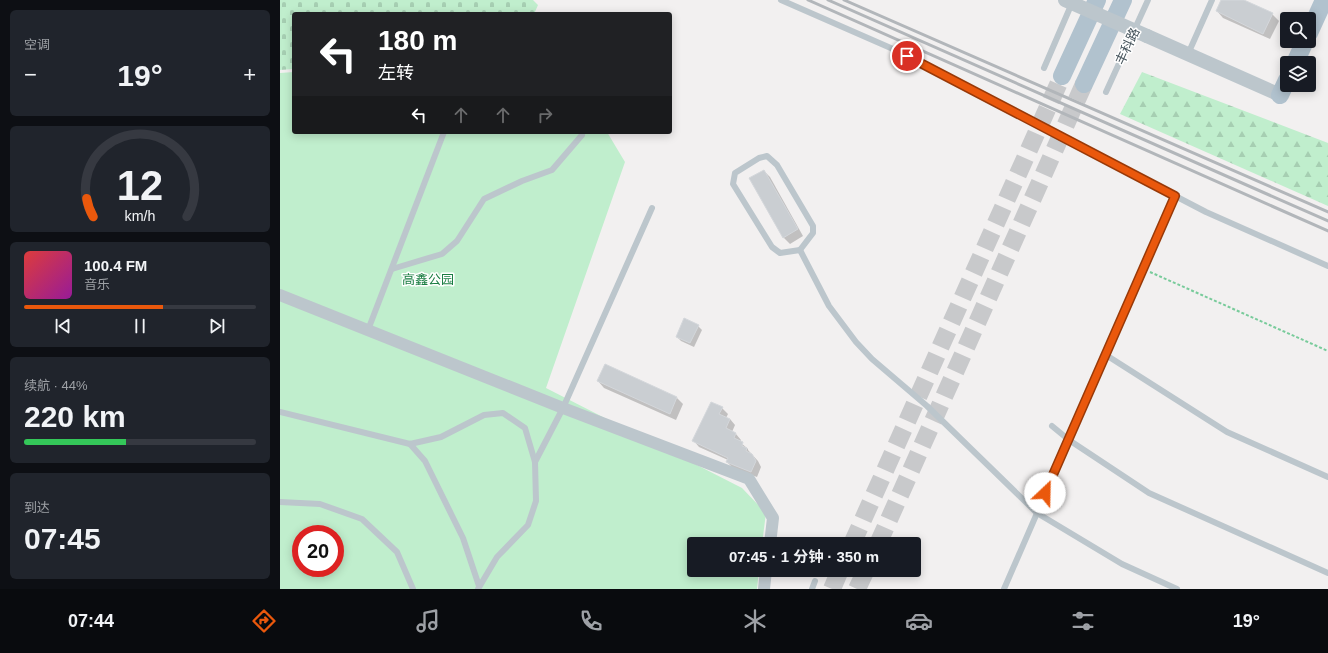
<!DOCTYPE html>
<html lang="zh">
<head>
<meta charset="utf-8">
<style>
	body { margin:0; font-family:Arial,"Noto Sans SC",sans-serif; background:#20242c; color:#f1f3f6; height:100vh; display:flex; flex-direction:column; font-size:15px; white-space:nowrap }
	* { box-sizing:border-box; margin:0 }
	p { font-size:13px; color:#9ea1a6 }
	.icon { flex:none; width:22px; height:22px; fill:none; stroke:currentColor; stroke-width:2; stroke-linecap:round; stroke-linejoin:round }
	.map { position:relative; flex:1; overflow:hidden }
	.side { display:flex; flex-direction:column; gap:10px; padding:10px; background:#0d0f14; width:280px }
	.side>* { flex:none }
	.banner { position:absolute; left:12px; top:12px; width:380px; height:122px; border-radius:4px; box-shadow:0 2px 10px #0003; background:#202124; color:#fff; overflow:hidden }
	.tools { position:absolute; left:1000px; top:12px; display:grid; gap:8px }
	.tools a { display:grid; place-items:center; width:36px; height:36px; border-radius:4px; background:#171b24; box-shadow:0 2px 10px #0003; font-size:20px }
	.speed { position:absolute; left:12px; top:525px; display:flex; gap:8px; font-size:20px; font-weight:700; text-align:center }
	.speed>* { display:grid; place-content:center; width:52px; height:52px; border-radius:50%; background:#171b24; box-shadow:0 2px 10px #0003; line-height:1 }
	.speed .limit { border:6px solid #d22; background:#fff; color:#111 }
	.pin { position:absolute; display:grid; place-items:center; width:34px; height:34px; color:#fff; margin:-17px; border:2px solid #fff; border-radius:50%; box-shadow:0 1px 4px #0007 }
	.me { position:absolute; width:44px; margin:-22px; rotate:24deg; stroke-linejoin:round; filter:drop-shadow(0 0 3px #0008) }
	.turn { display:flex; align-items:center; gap:14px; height:84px; padding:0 20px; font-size:18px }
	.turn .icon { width:52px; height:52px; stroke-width:2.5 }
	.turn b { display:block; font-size:28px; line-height:34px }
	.lanes { display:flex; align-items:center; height:38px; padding:0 20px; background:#0003; justify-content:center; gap:20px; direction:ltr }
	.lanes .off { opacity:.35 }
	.big { font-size:30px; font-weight:700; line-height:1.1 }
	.side .card { flex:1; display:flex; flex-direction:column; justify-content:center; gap:6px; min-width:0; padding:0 14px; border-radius:6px; background:#20242c }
	.side .dial { align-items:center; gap:0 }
	.dial svg { height:104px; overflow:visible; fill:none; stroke:#363941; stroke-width:7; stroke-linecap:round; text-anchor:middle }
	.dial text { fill:#f1f3f6; stroke:none }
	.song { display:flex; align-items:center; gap:12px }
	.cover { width:48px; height:48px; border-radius:6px; background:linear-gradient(135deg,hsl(0 70% 55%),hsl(300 70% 35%)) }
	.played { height:4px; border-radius:2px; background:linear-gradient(90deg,#ea580c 60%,#363941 60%) }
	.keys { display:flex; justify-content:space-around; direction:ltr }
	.heat { display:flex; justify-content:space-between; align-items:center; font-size:22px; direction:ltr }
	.charge { height:6px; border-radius:3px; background:linear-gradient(90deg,#34c759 44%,#363941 0) }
	.trip { position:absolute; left:407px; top:537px; width:234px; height:40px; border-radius:4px; background:#171b24; box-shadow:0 2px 10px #0003; font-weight:700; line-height:40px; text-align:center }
	.tabs { display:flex; height:64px; justify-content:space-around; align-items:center; background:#090b0e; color:#9ea1a6 }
	.tabs .icon { width:28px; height:28px }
	.tabs .active { color:#ea580c }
	.tabs b { font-size:18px; color:#f1f3f6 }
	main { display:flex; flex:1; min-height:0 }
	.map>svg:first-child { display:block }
	.forest { fill:url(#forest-firs) }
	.cemetery { fill:url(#cemetery-stones) }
	.green { fill:#c0eecd; fill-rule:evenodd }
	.shadow { fill:#0003 }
	.building { fill:#caced2; stroke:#d4d7db }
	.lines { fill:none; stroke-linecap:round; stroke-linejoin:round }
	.primary-tunnel { stroke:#c8c9cb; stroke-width:18; stroke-dasharray:18 9; stroke-linecap:butt }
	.path { stroke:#79cb9b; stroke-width:2; stroke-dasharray:3 2; stroke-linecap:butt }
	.service { stroke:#bcc6cc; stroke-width:6 }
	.minor { stroke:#bcc6cc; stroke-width:12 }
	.tertiary { stroke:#bcc6cc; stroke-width:14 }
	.primary { stroke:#b1c2ce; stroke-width:18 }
	.rail { stroke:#b2b6ba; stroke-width:3 }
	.tertiary-bridge { stroke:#bcc6cc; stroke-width:14 }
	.route-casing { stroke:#983908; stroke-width:10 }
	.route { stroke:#ea580c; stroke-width:7 }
	.labels { text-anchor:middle; stroke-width:3; stroke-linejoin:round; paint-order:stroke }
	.street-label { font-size:13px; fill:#48555d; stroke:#fff }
	.park-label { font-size:13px; fill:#1a7d42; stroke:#fff }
</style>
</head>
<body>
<main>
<section class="side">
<div class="card"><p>空调</p>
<div class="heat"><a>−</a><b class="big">19°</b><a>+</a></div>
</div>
<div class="card dial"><svg viewBox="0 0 100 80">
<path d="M14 69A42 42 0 1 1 86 69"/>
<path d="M14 69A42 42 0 0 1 9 55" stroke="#ea580c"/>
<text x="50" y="56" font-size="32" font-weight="700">12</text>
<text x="50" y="72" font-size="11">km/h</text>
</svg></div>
<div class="card">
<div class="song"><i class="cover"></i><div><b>100.4 FM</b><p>音乐</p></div></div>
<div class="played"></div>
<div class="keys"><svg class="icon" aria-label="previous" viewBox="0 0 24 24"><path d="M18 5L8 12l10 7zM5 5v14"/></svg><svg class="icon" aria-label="pause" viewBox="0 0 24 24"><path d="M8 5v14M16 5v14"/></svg><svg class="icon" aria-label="next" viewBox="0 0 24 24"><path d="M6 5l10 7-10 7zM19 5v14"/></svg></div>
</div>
<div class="card"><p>续航 · 44%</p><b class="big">220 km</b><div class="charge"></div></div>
<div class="card"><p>到达</p><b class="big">07:45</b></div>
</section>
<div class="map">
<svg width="1048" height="589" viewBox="0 0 1048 589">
	<defs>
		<pattern id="forest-firs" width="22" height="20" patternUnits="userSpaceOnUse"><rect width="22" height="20" fill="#c0eecd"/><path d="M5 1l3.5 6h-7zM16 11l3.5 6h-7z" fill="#a6ceb2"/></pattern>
		<pattern id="cemetery-stones" width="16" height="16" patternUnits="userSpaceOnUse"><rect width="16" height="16" fill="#c0eecd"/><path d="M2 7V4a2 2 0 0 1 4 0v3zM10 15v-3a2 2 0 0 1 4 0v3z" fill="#a6ceb2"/></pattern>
	</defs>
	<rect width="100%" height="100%" fill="#f2f0f0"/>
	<!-- forest -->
	<polygon class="forest" points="862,72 1048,143 1048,206 840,114"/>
	<!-- cemetery -->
	<polygon class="cemetery" points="0,0 253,0 258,5 254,14 14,14 14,69 0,70"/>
	<!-- green -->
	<path class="green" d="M 14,72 L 14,132 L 327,132 L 345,162 L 266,388 L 462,488 L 486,513 L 482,544 L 414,544 L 414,570 L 479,570 L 477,589 L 0,589 L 0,73 ZM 21,534 L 55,534 L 55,568 L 21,568 Z"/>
	<!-- shadow -->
	<g class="shadow">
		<polygon points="942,0 962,0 992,14 999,21 990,39 943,18 937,11"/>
		<polygon points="484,171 490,177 523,236 510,244 503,237"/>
		<polygon points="418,326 422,330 414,347 401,341 397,337"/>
		<polygon points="325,365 397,398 403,404 396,420 324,388 318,381"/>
		<polygon points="442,408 448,414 446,418 450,419 455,425 452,432 456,434 461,440 460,442 468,449 468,450 478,461 481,467 477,477 453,468 447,462 448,460 419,447 414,441"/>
	</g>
	<!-- building -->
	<g class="building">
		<polygon points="941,0 964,0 993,13 983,34 936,11"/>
		<polygon points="484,170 518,229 503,238 469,178"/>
		<polygon points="404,318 419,325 410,343 396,337"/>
		<polygon points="325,364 397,397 390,414 317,381"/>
		<polygon points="431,402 443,407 439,414 450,419 446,428 456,433 454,438 463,442 462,446 467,448 466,451 472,454 476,461 471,472 446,462 448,458 412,441"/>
	</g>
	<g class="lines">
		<!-- primary-tunnel -->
		<g class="primary-tunnel">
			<polyline points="572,544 782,76"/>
			<polyline points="598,544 804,84"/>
			<polyline points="552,589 560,570"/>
			<polyline points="577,589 586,570"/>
		</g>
		<!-- path -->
		<polyline class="path" points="870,272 1048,351"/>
		<!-- service -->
		<g class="service">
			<polyline points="501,0 613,49 926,212 1048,266"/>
			<polyline points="908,54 932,0"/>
			<polyline points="764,68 792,3"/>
			<polyline points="826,92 868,0"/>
			<polygon points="487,156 497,165 533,226 533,233 520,250 500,253 492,247 453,184 455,173 479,158"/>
			<polyline points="520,250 549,306 576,342 592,359 647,406 757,513 842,564 897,589"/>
			<polyline points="112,269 162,254 177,241 204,199 242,181 272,170 302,135"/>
			<polyline points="88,330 164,132"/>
			<polyline points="826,355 947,432 1048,477"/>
			<polyline points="0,412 130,444 161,437 204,415 223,413 245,428 255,462 256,501 248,525 217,557 198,589"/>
			<polyline points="772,426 789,440 869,493 1048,573"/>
			<polyline points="130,444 145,461 183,538 199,586"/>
			<polyline points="255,462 283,408 372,208"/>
			<polyline points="0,502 40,504 82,519 117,552 133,589"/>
			<polyline points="532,589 535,581"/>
			<polyline points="724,589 895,196"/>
		</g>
		<!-- minor -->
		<g class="minor">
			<polyline points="0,295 283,408 469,479 493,518 490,544"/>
			<polyline points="484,589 486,570"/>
		</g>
		<!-- tertiary -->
		<polyline class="tertiary" points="867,36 1000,95"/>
		<!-- primary -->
		<g class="primary">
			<polyline points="1029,33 1044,0"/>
			<polyline points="1015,63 1025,41"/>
			<polyline points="782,76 817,0"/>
			<polyline points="804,84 843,0"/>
			<polyline points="1000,95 1007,80"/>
		</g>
		<!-- rail -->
		<g class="rail">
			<polyline points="528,0 1048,231"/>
			<polyline points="548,0 1048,221"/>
			<polyline points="564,0 1048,212"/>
		</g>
		<!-- tertiary-bridge -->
		<polyline class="tertiary-bridge" points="785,0 867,36"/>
	</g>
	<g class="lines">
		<!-- route casing -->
		<g class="route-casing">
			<polyline id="route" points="627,56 895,196 765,493"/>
		</g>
		<!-- route -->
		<use href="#route" class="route"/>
	</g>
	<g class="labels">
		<!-- street labels -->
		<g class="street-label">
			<text transform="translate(847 46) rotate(-65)" y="5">丰科路</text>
		</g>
		<!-- park labels -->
		<g class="park-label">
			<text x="148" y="284">高鑫公园</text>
		</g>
	</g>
</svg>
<div class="tools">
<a><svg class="icon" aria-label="search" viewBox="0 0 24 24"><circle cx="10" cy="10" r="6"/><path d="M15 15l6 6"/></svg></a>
<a><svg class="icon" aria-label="layers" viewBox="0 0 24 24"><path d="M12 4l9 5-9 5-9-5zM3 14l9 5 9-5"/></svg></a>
</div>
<div class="speed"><div class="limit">20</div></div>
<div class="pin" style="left:627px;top:56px;background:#d93025"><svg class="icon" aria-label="arrive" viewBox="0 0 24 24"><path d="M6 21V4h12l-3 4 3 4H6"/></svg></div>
<svg class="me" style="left:765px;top:493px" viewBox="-20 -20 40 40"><circle r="19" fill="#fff"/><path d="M0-13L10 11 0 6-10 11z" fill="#ea580c"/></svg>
<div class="trip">07:45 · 1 分钟 · 350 m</div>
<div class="banner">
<div class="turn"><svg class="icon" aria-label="left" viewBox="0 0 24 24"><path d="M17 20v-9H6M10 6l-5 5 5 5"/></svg><div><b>180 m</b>左转</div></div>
<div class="lanes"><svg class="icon" aria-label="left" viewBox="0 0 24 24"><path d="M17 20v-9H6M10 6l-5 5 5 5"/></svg><svg class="icon off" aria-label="ahead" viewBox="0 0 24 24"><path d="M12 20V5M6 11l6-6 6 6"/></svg><svg class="icon off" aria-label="ahead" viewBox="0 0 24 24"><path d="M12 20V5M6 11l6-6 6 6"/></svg><svg class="icon off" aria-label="right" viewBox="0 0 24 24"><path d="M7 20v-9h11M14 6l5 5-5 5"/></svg></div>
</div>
</div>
</main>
<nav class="tabs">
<b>07:44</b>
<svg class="icon active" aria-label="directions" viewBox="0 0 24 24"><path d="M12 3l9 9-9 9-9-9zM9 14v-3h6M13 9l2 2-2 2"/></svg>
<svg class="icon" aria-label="music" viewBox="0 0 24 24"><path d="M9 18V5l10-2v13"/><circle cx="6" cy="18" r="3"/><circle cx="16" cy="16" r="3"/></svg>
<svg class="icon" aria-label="phone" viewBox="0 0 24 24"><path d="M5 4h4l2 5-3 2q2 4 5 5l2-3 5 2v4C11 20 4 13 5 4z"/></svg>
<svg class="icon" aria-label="climate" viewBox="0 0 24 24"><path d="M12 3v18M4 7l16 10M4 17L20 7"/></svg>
<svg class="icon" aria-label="car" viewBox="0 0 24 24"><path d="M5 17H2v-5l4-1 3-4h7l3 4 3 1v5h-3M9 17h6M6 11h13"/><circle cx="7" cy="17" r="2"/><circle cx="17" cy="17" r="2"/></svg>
<svg class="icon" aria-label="filters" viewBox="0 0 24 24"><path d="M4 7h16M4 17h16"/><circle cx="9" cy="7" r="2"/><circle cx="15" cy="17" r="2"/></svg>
<b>19°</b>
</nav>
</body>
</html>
